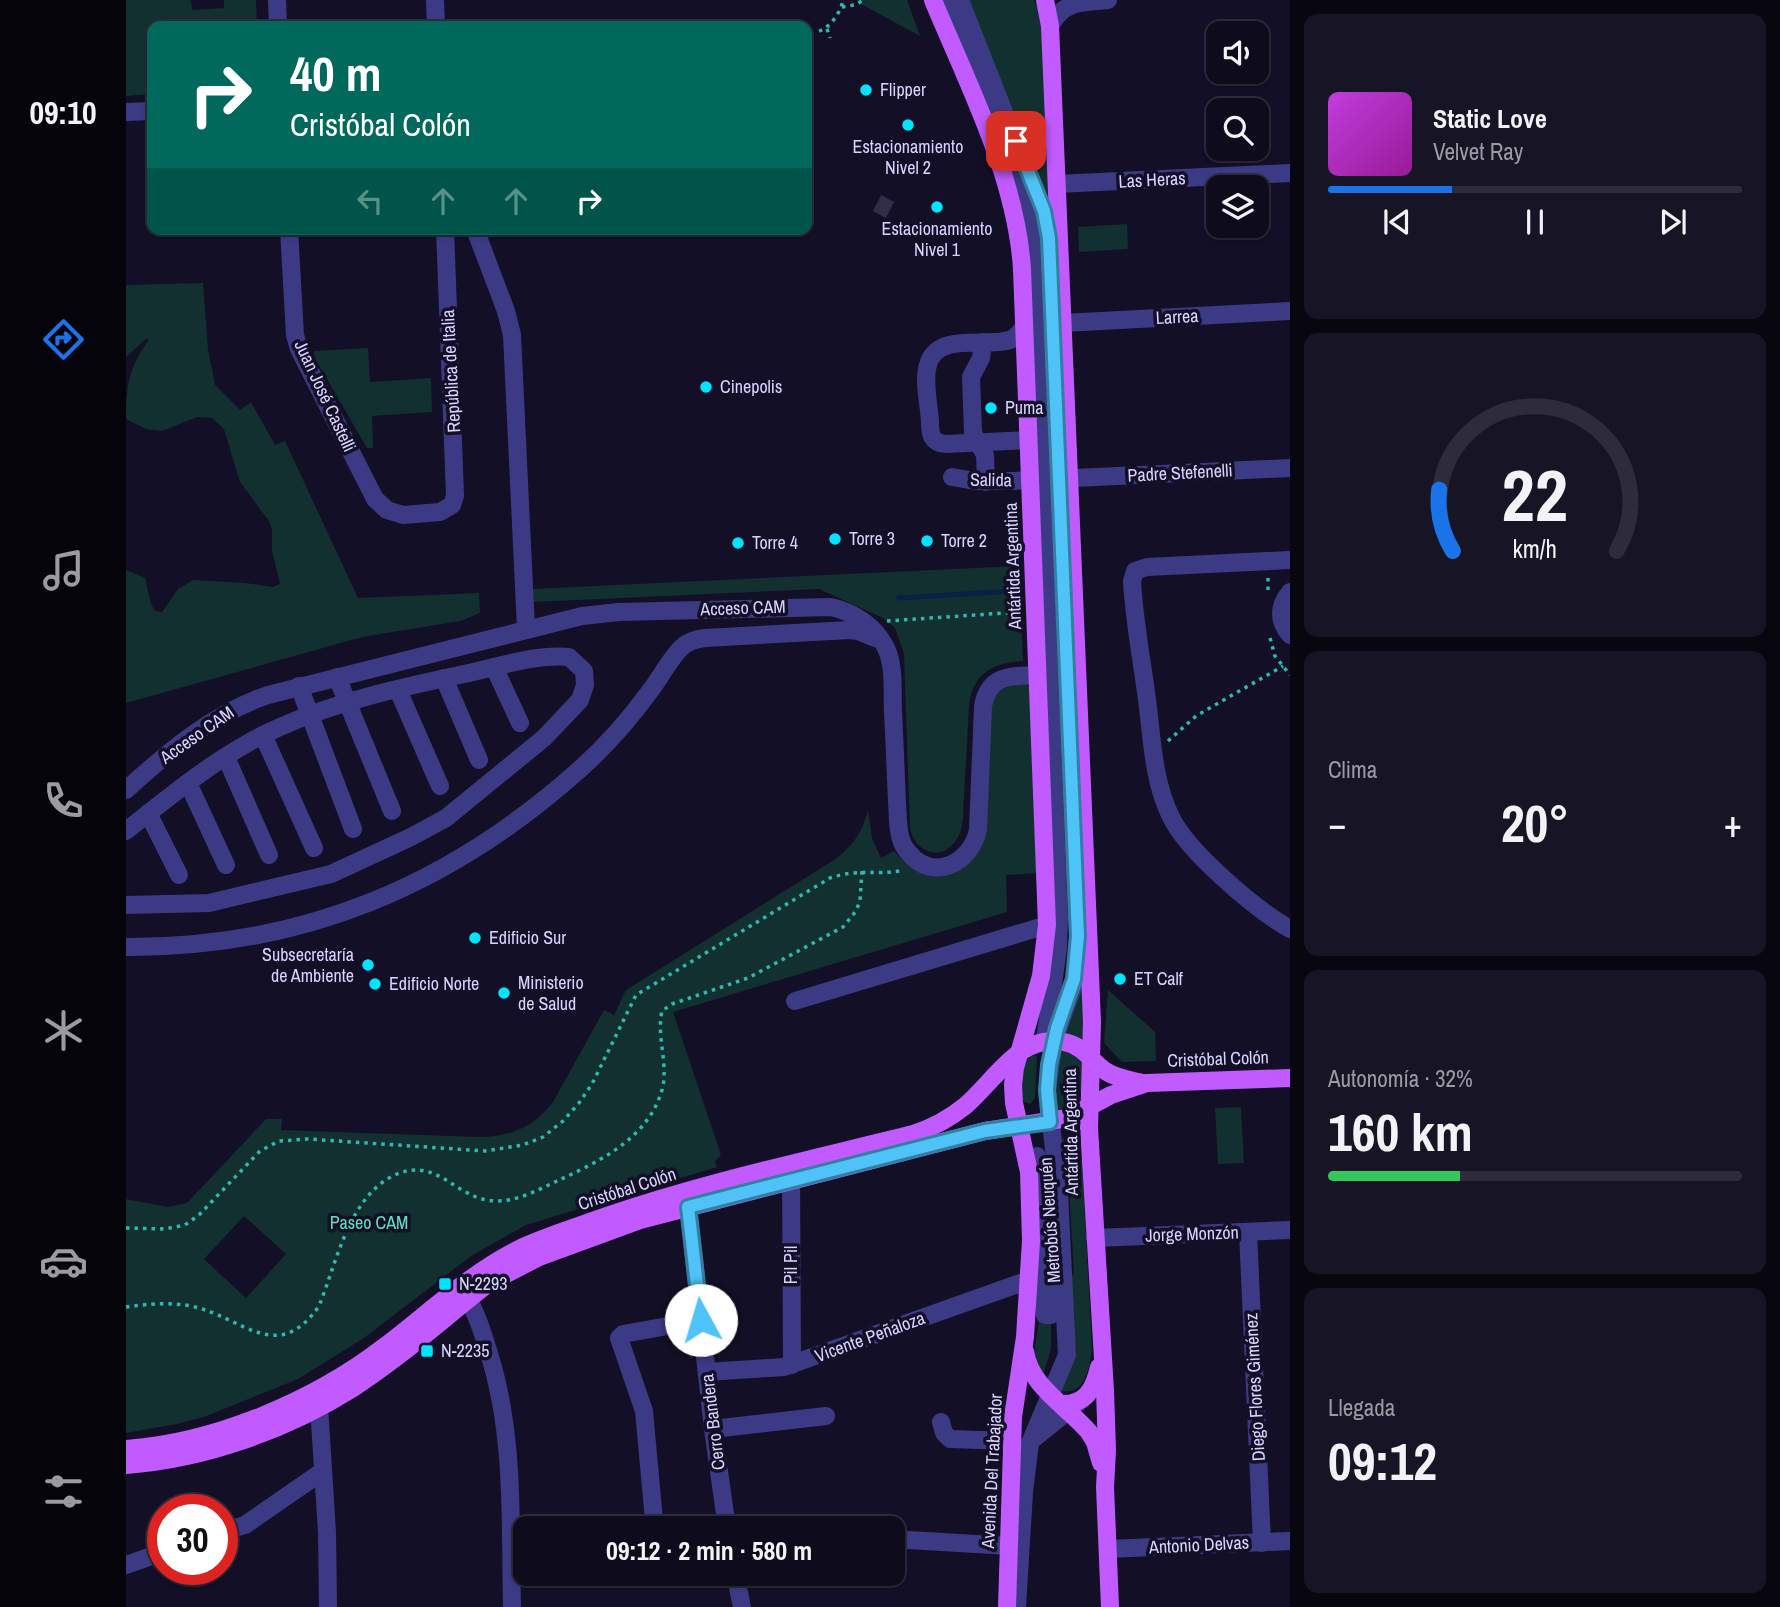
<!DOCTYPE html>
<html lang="es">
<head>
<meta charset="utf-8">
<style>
	body { margin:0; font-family:"Archivo Narrow",sans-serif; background:#171425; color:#f1f3f6; height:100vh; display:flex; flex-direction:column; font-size:26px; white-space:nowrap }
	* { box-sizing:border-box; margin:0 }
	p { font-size:23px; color:#9b9ba3 }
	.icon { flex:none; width:38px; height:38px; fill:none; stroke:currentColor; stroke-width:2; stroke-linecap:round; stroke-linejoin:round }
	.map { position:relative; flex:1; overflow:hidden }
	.panel { display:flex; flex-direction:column; gap:14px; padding:14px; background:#08060f; width:490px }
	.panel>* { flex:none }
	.top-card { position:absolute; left:21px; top:21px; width:665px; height:214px; border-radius:14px; box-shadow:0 2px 5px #0004,0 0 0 2px #2e2b3b; background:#00695c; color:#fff; overflow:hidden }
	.fabs { position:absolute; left:1080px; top:21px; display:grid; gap:14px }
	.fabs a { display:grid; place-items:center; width:63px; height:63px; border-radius:14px; background:#0e0b1c; box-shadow:0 2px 5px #0004,0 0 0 2px #2e2b3b; font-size:35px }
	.speed { position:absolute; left:21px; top:1494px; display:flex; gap:14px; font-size:35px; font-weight:700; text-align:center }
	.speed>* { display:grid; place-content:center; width:91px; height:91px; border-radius:50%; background:#0e0b1c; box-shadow:0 2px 5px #0004,0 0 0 2px #2e2b3b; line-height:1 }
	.speed .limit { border:10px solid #d22; background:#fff; color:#111 }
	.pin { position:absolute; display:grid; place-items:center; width:60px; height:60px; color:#fff; margin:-30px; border-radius:14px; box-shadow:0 4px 10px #0006 }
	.me { position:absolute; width:77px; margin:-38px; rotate:354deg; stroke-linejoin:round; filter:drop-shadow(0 0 5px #0008) }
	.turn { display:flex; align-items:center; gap:24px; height:147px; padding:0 28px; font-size:32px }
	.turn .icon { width:91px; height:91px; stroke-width:2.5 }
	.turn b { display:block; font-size:49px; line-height:60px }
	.lanes { display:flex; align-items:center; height:66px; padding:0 28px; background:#0003; justify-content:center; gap:35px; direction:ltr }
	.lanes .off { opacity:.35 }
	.big { font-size:52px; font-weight:700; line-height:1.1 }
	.panel .widget { flex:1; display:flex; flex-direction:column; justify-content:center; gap:10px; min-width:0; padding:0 24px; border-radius:14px; background:#171425 }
	.panel .dial { align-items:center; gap:0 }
	.dial svg { height:182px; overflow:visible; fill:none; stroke:#2e2b3b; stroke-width:7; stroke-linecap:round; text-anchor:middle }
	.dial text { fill:#f1f3f6; stroke:none }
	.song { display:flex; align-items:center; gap:21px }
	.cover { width:84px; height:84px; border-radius:10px; background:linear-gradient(135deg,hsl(290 70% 55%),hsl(300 70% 35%)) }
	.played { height:7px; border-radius:4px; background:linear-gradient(90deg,#1a73e8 30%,#2e2b3b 30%) }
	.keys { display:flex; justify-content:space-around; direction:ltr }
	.heat { display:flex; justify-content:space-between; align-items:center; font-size:38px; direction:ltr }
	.charge { height:10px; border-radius:5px; background:linear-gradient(90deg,#34c759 32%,#2e2b3b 0) }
	.trip { position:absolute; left:387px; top:1516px; width:392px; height:70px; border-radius:14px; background:#0e0b1c; box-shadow:0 2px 5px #0004,0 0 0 2px #2e2b3b; font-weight:700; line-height:70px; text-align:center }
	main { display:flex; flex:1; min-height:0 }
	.tabs { display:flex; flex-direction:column; width:126px; justify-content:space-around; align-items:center; background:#06040b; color:#9b9ba3 }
	.tabs .icon { width:49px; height:49px }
	.tabs .active { color:#1a73e8 }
	.tabs b { font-size:32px; color:#f1f3f6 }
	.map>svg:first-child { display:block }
	.green { fill:#12302f; fill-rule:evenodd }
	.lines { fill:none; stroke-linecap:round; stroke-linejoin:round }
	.stream { stroke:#0a1f44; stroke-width:5 }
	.minor-tunnel { stroke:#312d47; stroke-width:18; stroke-dasharray:18 9; stroke-linecap:butt }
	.path { stroke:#2fb8b0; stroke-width:3.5; stroke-dasharray:3.5 5; stroke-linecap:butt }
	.minor { stroke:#3d3a85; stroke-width:18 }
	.major { stroke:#c25bff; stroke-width:18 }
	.route-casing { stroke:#337fa1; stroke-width:18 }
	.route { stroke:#4fc3f7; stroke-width:12 }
	.poi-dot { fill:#00e5ff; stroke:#130f26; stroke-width:2.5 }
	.labels { text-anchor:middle; stroke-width:7; stroke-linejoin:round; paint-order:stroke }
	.poi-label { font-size:18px; fill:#d9d4ff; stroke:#130f26; text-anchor:start }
	.street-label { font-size:18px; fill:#d9d4ff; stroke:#130f26 }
	.park-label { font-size:18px; fill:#5fe0c0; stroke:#130f26 }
</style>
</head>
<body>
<main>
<nav class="tabs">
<b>09:10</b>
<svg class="icon active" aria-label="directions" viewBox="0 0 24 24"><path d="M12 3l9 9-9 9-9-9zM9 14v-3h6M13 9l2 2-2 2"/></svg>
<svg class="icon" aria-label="music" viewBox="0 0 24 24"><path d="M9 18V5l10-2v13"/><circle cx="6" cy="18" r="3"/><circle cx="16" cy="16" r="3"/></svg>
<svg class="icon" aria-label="phone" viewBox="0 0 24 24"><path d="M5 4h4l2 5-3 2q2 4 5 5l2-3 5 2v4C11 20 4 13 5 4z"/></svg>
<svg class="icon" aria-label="climate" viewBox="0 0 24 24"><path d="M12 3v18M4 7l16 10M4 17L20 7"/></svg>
<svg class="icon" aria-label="car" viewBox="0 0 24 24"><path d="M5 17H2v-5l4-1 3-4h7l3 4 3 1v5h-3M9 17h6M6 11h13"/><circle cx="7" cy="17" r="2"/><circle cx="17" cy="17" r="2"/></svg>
<svg class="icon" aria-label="filters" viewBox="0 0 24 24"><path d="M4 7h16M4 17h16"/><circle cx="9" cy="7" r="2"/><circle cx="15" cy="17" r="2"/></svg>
</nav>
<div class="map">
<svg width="1164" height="1607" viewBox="0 0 1164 1607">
	<rect width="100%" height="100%" fill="#130f26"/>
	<!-- green -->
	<g class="green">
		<polygon points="0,0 65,0 66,10 98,8 98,0 130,0 131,26 26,26 26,94 0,96"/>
		<polygon points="734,0 781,0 794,36 733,3"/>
		<polygon points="840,0 908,0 916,17 928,216"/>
		<polygon points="1001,224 1002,249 953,252 952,227"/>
		<path d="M 77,283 L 82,349 L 89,385 L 114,410 L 125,402 L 149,445 L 159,441 L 232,598 L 353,593 L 354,613 L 334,621 L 236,637 L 0,703 L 0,570 L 19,578 L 25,604 L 29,611 L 36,612 L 52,589 L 67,580 L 119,583 L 147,587 L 154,584 L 146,550 L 146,529 L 143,521 L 114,482 L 98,429 L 86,418 L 71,417 L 36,431 L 20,429 L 0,419 C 0,387 3,366 23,340 L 20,339 L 0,357 L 0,285 Z"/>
		<polygon points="242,348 244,382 305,378 306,412 246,416 247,448 241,448 188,357 188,351"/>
		<path d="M 892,566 L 897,661 C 879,662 859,667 850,683 C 842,695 843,712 842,725 C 841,749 839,772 838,796 C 837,808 838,822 834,833 C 829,845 818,855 805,852 C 793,849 787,840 784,829 L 778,654 L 769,628 L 757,618 L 693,589 L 407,602 L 406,589 Z"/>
		<path d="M 900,684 L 903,686 L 913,873 L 880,875 L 881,912 L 547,1012 L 595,1155 L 589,1161 L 591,1167 L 400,1225 L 345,1256 L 238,1338 L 172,1379 L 78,1417 L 51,1424 L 0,1433 L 0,1199 L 42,1207 L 61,1203 L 140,1119 L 156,1119 L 155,1130 L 353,1137 C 384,1137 408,1127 427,1102 L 478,1010 L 488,1015 L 500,990 L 711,858 C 728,844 737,831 742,810 L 746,838 L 755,858 L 768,851 C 791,877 806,868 838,866 L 867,698 C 877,686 885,685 900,684 ZM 118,1216 L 160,1254 L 120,1298 L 78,1259 Z"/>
		<polygon points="958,958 961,1043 950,1036 935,1033"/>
		<polygon points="982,990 1029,1032 1030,1061 996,1062 978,1043"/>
		<path d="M 935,1050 L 939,1050 L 954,1058 C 962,1082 956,1104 931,1113 C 925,1094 923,1067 935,1050 Z"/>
		<path d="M 909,1055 L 911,1058 L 909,1098 L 904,1104 L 897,1101 C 893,1087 895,1067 905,1056 Z"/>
		<polygon points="1115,1107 1118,1163 1092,1164 1089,1108"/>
		<path d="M 938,1138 L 944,1138 L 950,1142 L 956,1162 L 966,1348 C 964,1367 959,1396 935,1391 L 942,1276 L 948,1275 L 941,1154 L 935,1154 L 934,1140 Z"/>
		<path d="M 925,1315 L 925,1349 L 917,1375 C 903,1357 911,1340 913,1320 Z"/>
	</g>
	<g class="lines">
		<!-- stream -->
		<polyline class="stream" points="773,598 888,591"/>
		<!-- minor-tunnel -->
		<polyline class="minor-tunnel" points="751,203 764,210"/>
		<!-- path -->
		<g class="path">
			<polyline points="716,7 728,5 738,0"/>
			<polyline points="701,29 704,38"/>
			<path d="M 693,31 C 704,28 715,12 717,0"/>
			<polyline points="1142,578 1142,595"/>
			<polyline points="761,621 893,612"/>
			<polyline points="1144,638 1149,656 1164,675"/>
			<polyline points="1042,741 1070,716 1157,666"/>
			<path d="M 0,1228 L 39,1229 L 59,1225 L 73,1215 L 134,1151 L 153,1141 L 182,1139 L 359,1151 L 397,1145 L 417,1137 L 437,1121 L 453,1103 L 466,1084 L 510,995 L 704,878 C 733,868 751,876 778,870"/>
			<path d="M 0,1307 C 21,1304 44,1302 65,1306 C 117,1317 151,1366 193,1306 C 210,1264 222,1202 263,1178 C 311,1151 328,1201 371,1201 C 392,1201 412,1190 431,1181 C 472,1162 522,1139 536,1090 C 543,1064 530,1037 536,1011 L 546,1004 L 622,978 L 717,927 L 730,911 L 734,901 L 736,871"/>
		</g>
		<!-- minor -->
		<g class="minor">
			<polyline points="151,0 152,26"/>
			<polyline points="309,0 310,26"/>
			<polyline points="821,0 893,182 902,211 906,239 933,919 932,949 919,1040"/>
			<polyline points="834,0 922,224 952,936 951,969 946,990 928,1040 921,1090 933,1192 941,1355 904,1443 898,1492 891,1607"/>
			<path d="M 924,26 C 938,0 955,3 982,0"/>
			<polyline points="0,112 26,111"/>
			<polyline points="931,184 1164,173"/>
			<polyline points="163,229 169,335 173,349 249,499 261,510 277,515 314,512 326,505 329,496 319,229"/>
			<polyline points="349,229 380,311 386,335 400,629"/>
			<polyline points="937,323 1164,311"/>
			<path d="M 898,327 C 894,332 891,336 886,339 C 865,349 811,330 802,365 C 797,381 803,404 804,421 C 804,434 805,443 820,444 L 903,440"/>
			<polyline points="857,342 855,358 845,377 847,433 859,455 860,482"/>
			<polyline points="826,477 849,481 887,481 1164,468"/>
			<path d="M 1164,560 L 1021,567 L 1009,571 L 1006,581 C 1008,618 1015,656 1020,692 C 1026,733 1026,779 1045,817 C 1061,851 1130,910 1164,929"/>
			<path d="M 1164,592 C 1152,606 1152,621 1164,635"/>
			<polyline points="368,667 394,723"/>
			<polyline points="211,677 266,811"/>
			<polyline points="318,678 353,760"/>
			<polyline points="173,686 227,829"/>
			<polyline points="272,690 314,786"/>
			<polyline points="137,735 188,848"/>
			<polyline points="100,757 143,855"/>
			<polyline points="62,783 100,865"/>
			<path d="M 0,790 C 43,751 86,714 142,695 L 456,616 L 493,612 L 705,607 C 727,612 749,625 760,648 C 769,667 766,692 767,712 C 769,749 770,785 772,821 C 773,832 774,843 782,852 C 807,883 845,863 852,830 L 857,706 C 863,674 885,676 912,675"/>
			<polyline points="22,813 53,875"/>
			<path d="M 0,831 C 48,793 98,751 154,727 C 212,701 277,687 338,674 C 372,667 408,654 443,657 L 458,671 L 459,685 L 454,700 L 418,738 L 320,818 L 285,837 L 205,874 L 83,903 L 0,905"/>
			<path d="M 0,947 C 176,948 323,886 453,770 C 480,746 503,720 524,691 C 535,677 543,660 555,648 C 562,641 570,639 579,638 L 724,630 L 732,631 L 749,638"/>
			<polyline points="669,1001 921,925"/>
			<polygon points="911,1156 920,1209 925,1315 919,1315"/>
			<polyline points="665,1169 666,1365"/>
			<polyline points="561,1195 587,1429 601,1528"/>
			<polyline points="1122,1232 1136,1543"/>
			<polyline points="969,1238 1164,1230"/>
			<path d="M 334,1286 C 348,1306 355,1327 362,1350 C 389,1434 384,1520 386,1607"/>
			<polyline points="581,1372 658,1367 903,1280"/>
			<polyline points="193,1406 201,1532 202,1607"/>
			<polyline points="815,1422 818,1433 824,1439 886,1441"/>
			<polyline points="587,1429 700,1416"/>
			<polyline points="906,1440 952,1403"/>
			<polyline points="501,1528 523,1526 528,1520 518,1411 493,1338 497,1334 575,1320"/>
			<polyline points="96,1532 119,1525 197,1471"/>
			<polyline points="766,1539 883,1546"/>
			<polyline points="982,1549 1164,1541"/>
			<polyline points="0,1565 37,1552"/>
			<polyline points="609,1573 616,1607"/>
		</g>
		<!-- major -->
		<g class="major">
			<path d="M 807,0 C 842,85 890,176 896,269 L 921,925 L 915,976 L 889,1068 L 887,1085 L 888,1103 L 903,1172 L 905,1241 L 899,1337 L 887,1417 L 881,1607"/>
			<polyline points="919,0 924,26 966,1022 963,1128 979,1391 981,1450 979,1487 984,1607"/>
			<path d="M 899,1351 C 904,1387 941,1406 963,1432 L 969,1442 L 975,1463"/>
			<path d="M 935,1404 C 960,1405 968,1389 973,1367"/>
			<path d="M 0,1449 C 88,1443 188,1401 258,1347 C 303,1313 344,1273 395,1248 C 421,1236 448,1228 475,1218 C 576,1183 683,1160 787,1134 C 806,1128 823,1119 839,1106 C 869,1081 893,1033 938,1042 C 959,1046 965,1062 981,1072 C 992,1079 1005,1080 1017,1083"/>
			<path d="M 0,1465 C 79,1459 160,1430 227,1388 C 275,1357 318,1318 363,1283 L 413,1257 L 514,1220 L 859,1131 L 942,1118 L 985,1095 L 1021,1083 L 1164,1078"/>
		</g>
	</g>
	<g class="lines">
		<!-- route casing -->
		<g class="route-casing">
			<polyline id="route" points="575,1320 562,1207 859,1131 924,1122 921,1090 923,1065 931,1028 948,979 952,936 923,238 918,211 890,141"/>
		</g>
		<!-- route -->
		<use href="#route" class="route"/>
	</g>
	<!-- markers -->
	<g class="poi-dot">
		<circle cx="740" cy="90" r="7"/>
		<circle cx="782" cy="125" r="7"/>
		<circle cx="811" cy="207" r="7"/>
		<circle cx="580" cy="387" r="7"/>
		<circle cx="865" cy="408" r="7"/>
		<circle cx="709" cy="539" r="7"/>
		<circle cx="801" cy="541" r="7"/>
		<circle cx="612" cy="543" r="7"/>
		<circle cx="349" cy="938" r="7"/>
		<circle cx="242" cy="965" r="7"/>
		<circle cx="994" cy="979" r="7"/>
		<circle cx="249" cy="984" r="7"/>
		<circle cx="378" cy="993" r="7"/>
		<rect x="312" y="1277" width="14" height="14" rx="3.5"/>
		<rect x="294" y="1344" width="14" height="14" rx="3.5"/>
	</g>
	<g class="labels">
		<!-- poi labels -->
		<g class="poi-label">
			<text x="754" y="96">Flipper</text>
			<text x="782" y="153" text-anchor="middle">Estacionamiento<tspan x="782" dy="21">Nivel 2</tspan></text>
			<text x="811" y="235" text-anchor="middle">Estacionamiento<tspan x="811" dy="21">Nivel 1</tspan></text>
			<text x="594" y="393">Cinepolis</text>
			<text x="879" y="414">Puma</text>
			<text x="723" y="545">Torre 3</text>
			<text x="815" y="547">Torre 2</text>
			<text x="626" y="549">Torre 4</text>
			<text x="363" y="944">Edificio Sur</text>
			<text x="228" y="961" text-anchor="end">Subsecretaría<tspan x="228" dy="21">de Ambiente</tspan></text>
			<text x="1008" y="985">ET Calf</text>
			<text x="392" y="989">Ministerio<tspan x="392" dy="21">de Salud</tspan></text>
			<text x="263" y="990">Edificio Norte</text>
			<text x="333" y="1290">N-2293</text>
			<text x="315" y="1357">N-2235</text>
		</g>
		<!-- street labels -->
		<g class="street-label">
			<text transform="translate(1026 180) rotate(-3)" y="6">Las Heras</text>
			<text transform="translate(1051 317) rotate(-3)" y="6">Larrea</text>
			<text transform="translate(325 371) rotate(-93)" y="6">República de Italia</text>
			<text transform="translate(199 396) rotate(65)" y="6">Juan José Castelli</text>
			<text transform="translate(1054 473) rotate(-3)" y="6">Padre Stefenelli</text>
			<text transform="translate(865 480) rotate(1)" y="6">Salida</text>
			<text transform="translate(887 566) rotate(-92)" y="6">Antártida Argentina</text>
			<text transform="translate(617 608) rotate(-2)" y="6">Acceso CAM</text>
			<text transform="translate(71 735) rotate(-35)" y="6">Acceso CAM</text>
			<text transform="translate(1092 1059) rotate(-2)" y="6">Cristóbal Colón</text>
			<text transform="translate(945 1132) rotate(-91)" y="6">Antártida Argentina</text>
			<text transform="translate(501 1189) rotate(-18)" y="6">Cristóbal Colón</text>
			<text transform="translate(924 1220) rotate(-94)" y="6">Metrobús Neuquén</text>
			<text transform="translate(1066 1234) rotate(-2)" y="6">Jorge Monzón</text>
			<text transform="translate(665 1265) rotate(-90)" y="6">Pil Pil</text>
			<text transform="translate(744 1337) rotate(-20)" y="6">Vicente Peñaloza</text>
			<text transform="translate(1129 1387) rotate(-93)" y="6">Diego Flores Giménez</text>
			<text transform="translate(587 1422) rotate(-97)" y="6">Cerro Bandera</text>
			<text transform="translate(866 1471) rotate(-87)" y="6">Avenida Del Trabajador</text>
			<text transform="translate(1073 1545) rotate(-3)" y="6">Antonio Delvas</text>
		</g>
		<!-- park labels -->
		<g class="park-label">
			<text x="243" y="1229">Paseo CAM</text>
		</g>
	</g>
</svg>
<div class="fabs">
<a><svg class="icon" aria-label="sound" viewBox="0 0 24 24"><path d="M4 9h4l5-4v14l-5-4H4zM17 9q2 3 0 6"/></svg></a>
<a><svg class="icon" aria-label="search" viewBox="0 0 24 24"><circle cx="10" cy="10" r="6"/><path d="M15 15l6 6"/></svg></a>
<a><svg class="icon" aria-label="layers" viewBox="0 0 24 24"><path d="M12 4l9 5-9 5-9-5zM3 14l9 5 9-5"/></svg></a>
</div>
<div class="speed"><div class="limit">30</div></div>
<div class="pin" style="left:890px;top:141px;background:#d93025"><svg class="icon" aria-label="arrive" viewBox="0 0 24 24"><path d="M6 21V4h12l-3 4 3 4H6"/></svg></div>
<svg class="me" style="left:575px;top:1320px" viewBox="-20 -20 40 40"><circle r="19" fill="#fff"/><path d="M0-13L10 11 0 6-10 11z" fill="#4fc3f7"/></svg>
<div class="trip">09:12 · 2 min · 580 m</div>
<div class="top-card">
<div class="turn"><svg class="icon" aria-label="right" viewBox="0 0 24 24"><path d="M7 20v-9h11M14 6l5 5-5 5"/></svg><div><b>40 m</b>Cristóbal Colón</div></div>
<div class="lanes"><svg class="icon off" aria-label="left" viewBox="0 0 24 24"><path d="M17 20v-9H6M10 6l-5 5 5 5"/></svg><svg class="icon off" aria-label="ahead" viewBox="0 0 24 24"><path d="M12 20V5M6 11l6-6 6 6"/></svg><svg class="icon off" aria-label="ahead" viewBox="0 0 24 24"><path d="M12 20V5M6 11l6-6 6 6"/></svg><svg class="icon" aria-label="right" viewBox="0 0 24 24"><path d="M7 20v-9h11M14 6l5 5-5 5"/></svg></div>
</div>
</div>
<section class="panel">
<div class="widget">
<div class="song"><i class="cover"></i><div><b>Static Love</b><p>Velvet Ray</p></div></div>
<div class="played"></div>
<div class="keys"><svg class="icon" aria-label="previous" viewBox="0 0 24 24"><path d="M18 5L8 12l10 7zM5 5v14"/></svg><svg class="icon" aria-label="pause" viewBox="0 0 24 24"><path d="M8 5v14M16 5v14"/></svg><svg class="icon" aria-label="next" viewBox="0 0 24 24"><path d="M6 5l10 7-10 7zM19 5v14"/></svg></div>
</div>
<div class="widget dial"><svg viewBox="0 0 100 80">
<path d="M14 69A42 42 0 1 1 86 69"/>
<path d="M14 69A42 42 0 0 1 8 42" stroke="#1a73e8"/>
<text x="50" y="56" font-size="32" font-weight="700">22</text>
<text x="50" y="72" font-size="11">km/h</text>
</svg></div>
<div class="widget"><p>Clima</p>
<div class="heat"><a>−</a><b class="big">20°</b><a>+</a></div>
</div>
<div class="widget"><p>Autonomía · 32%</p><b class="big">160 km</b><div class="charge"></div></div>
<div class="widget"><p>Llegada</p><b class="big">09:12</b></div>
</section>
</main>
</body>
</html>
